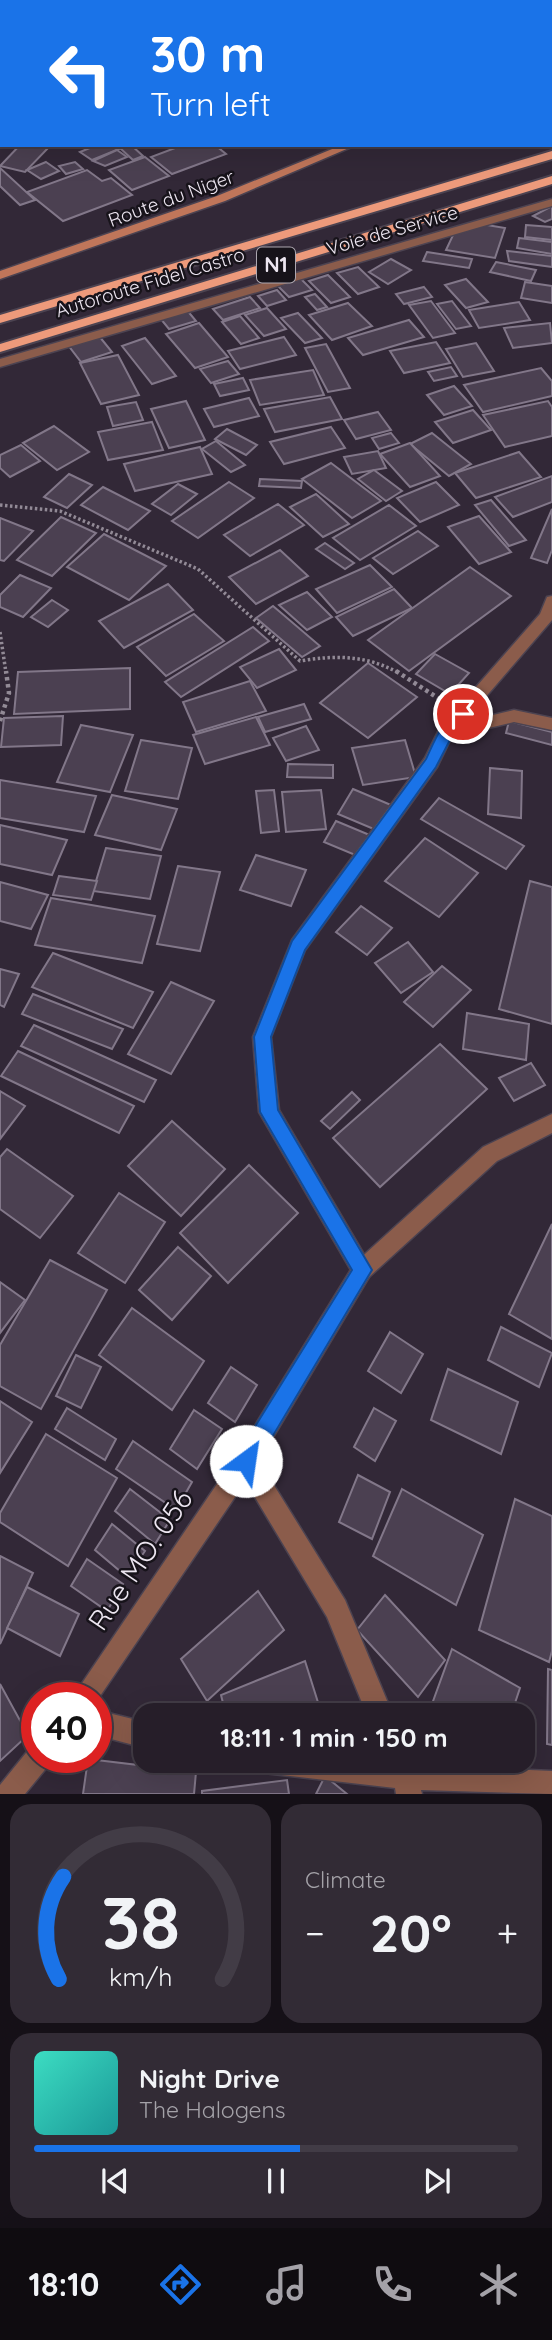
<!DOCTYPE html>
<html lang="en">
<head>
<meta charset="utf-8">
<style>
	body { margin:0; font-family:Quicksand,sans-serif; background:#322b35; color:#f1f3f6; height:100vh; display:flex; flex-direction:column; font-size:26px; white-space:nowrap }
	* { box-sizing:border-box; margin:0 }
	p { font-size:23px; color:#a4a2a8 }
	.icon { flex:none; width:38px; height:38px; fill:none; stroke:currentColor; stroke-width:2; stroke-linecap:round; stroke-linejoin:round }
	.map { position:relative; height:1794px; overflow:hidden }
	.panel { display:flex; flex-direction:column; gap:10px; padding:10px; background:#151017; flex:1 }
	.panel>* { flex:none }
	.hud { position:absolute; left:0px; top:0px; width:553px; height:147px; box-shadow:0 7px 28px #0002,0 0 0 2px #423c46; background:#1a73e8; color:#fff; overflow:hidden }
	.speed { position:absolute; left:21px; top:1682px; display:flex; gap:14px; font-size:35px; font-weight:700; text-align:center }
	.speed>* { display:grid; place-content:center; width:91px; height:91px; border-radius:50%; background:#261e29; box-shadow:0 7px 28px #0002,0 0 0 2px #423c46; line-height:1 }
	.speed .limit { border:10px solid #d22; background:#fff; color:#111 }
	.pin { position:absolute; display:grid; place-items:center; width:60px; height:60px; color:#fff; margin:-30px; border:4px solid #fff; border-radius:50%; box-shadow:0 2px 7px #0007 }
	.me { position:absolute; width:77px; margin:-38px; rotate:31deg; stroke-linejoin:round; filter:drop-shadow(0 0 5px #0008) }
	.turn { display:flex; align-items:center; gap:24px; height:147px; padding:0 35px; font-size:32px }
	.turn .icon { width:91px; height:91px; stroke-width:2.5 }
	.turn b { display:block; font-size:49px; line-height:60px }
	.big { font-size:52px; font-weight:700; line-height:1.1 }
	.panel .card { flex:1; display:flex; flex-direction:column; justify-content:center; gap:10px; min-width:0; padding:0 24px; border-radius:21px; background:#322b35 }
	.panel .dial { align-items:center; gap:0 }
	.dial svg { height:182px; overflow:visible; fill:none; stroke:#423c46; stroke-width:7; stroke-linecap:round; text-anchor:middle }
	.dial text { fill:#f1f3f6; stroke:none }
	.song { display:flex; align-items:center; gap:21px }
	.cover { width:84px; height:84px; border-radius:10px; background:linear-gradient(135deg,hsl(170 70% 55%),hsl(180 70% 35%)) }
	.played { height:7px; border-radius:4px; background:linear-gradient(90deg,#1a73e8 55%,#423c46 55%) }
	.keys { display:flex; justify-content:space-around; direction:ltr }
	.heat { display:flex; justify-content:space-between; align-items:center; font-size:38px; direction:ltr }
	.panel .tiles { flex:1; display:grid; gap:10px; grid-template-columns:1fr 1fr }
	.card:last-child { grid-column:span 2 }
	.trip { position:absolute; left:133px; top:1703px; width:402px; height:70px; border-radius:21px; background:#261e29; box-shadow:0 7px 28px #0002,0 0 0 2px #423c46; font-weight:700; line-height:70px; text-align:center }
	.tab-bar { display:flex; height:112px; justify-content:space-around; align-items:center; background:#0f0c10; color:#a4a2a8 }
	.tab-bar .icon { width:49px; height:49px }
	.tab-bar .on { color:#1a73e8 }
	.tab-bar b { font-size:32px; color:#f1f3f6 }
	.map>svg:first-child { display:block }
	.building { fill:#4b4051; stroke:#827789; stroke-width:2 }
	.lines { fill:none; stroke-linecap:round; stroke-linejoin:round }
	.service-casing { stroke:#4c4351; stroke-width:3 }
	.minor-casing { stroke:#4c4351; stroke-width:3 }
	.tertiary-casing { stroke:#4c4351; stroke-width:3 }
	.secondary-casing { stroke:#4c4351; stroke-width:3 }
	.trunk-casing { stroke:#4c4351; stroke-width:4 }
	.path-far1 { stroke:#928a96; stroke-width:3.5; stroke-dasharray:2.5 2.5; stroke-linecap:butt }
	.path { stroke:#928a96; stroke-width:4.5; stroke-dasharray:3.5 3.5; stroke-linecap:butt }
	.service { fill:#8b5c4b; fill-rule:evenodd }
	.minor { fill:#8b5c4b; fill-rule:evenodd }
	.tertiary { fill:#8b5c4b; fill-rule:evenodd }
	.secondary { fill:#c0765a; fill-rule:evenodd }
	.trunk { fill:#ed9a7b; fill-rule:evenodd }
	.route { fill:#1a73e8; stroke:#114b97; stroke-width:2 }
	.labels { text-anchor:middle; stroke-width:5; stroke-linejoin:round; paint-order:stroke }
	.far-street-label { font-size:19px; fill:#ede6f1; stroke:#17131a }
	.shield { fill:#17131a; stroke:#ada7b0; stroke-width:2 }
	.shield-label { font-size:21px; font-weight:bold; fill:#ede6f1 }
	.near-street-label { font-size:28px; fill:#ede6f1; stroke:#17131a }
</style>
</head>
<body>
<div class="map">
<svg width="552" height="1794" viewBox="0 0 552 1794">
	<rect width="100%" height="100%" fill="#322837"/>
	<!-- building -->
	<g class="building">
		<polygon points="20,145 51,145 25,172 0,166"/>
		<polygon points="97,145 113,145 119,149 92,160 80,152"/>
		<polygon points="131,145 143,156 133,160 120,148"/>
		<polygon points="183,145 215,145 226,154 172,174 151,157"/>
		<polygon points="117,150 127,157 105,166 93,161"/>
		<polygon points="145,157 169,176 132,190 109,170"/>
		<polygon points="46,162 59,171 41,179 27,170"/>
		<polygon points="75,162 83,169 66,174 59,166"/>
		<polygon points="0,168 35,200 20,205 0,186"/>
		<polygon points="87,170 102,181 111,178 132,195 63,221 27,192"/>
		<polygon points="552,206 552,219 545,222 533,216"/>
		<polygon points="481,224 505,228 495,258 446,250 454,233"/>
		<polygon points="526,225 552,227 552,240 525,237"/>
		<polygon points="519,238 552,242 552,254 517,248"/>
		<polygon points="507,251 552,256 552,267 509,261"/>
		<polygon points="427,252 472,259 469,268 423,261"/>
		<polygon points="391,259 411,270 388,284 369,272"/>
		<polygon points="496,262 536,270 531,281 490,272"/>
		<polygon points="358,267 379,287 358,294 337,273"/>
		<polygon points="328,275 350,297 331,303 309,281"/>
		<polygon points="301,279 312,290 289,297 278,286"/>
		<polygon points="466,279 488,302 466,308 445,285"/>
		<polygon points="525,282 552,286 552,303 521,298"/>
		<polygon points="424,287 432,297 404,304 396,294"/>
		<polygon points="277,290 286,300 267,306 258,296"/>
		<polygon points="315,294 327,307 317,310 305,297"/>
		<polygon points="250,297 260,308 223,320 213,309"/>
		<polygon points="431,301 455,333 433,338 409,305"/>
		<polygon points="452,301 471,326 456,329 437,304"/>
		<polygon points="519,302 530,320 479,328 469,310"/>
		<polygon points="348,303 372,326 332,340 309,315"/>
		<polygon points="267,308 286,329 264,336 245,315"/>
		<polygon points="186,309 196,321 169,329 160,318"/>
		<polygon points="298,313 322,338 305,343 281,318"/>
		<polygon points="240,316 259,338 241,344 222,322"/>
		<polygon points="409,320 424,337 363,355 348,338"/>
		<polygon points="199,323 228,357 195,368 166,334"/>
		<polygon points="550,323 552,343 513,348 504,328"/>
		<polygon points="99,336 112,352 81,362 68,345"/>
		<polygon points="284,337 296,355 240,369 228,351"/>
		<polygon points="145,338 176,376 152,384 122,346"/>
		<polygon points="436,342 450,363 404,373 390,351"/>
		<polygon points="476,343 494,371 463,377 446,349"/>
		<polygon points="326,344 350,388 328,392 305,348"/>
		<polygon points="118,355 139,395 101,404 80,363"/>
		<polygon points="228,361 239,374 211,383 200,369"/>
		<polygon points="451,367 457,376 434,381 428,372"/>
		<polygon points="541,368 552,381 552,396 483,412 464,385"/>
		<polygon points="313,370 324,395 260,405 250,380"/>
		<polygon points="243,378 249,390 220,396 214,384"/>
		<polygon points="454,386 472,406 444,415 427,395"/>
		<polygon points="330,397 342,419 275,432 264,409"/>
		<polygon points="249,398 259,416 214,427 204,409"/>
		<polygon points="186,401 205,440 169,448 151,409"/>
		<polygon points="548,401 552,407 552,436 505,447 483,415"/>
		<polygon points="136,402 143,420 113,426 107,407"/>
		<polygon points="473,410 491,430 453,443 435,422"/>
		<polygon points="378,412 391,430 356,439 344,420"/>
		<polygon points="152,422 163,450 108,460 98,432"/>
		<polygon points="54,426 89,452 57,470 23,443"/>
		<polygon points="331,427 345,448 284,464 270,442"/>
		<polygon points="227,429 257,445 246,455 215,439"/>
		<polygon points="391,433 399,443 379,449 372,438"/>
		<polygon points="432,433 471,464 449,476 410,444"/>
		<polygon points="216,441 245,465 231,472 202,449"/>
		<polygon points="410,443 440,476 410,487 380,454"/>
		<polygon points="21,445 40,461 10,477 0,468 0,455"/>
		<polygon points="200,447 212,474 135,491 124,464"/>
		<polygon points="378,451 386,468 352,474 344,457"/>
		<polygon points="519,452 541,477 476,498 455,473"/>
		<polygon points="331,463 381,501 352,518 302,479"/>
		<polygon points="374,470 402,491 386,501 358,479"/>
		<polygon points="69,474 92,485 67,508 44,497"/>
		<polygon points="552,476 552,502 513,517 495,497"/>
		<polygon points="260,479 302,481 301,488 259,486"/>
		<polygon points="229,482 254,498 198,538 172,521"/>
		<polygon points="436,482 459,505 420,522 397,498"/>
		<polygon points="178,484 197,494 171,515 152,504"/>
		<polygon points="103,487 150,511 128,530 81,505"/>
		<polygon points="316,494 349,524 323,537 290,507"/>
		<polygon points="491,500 526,540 509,546 475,505"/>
		<polygon points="278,504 304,525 250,556 224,535"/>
		<polygon points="389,505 416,526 360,560 333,538"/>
		<polygon points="552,509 552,550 547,563 531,558"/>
		<polygon points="479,516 511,552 479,564 448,527"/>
		<polygon points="61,517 96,533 52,576 17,560"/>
		<polygon points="0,518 33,531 4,561 0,560"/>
		<polygon points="418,531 438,546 393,574 373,558"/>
		<polygon points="104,534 166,566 129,600 67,567"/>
		<polygon points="325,543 354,563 345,569 316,549"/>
		<polygon points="280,550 308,576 256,604 229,577"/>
		<polygon points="370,565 392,587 337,613 316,589"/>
		<polygon points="470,567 511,596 409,671 368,640"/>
		<polygon points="20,575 51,588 23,617 0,607 0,595"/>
		<polygon points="168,584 193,610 124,648 99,621"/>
		<polygon points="394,589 412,608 353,636 336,617"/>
		<polygon points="307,592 332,617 307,630 279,605"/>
		<polygon points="52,600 68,610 48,627 31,617"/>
		<polygon points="273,606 320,646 302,657 256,618"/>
		<polygon points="194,614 224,641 166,676 137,647"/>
		<polygon points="253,627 269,641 181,697 165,682"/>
		<polygon points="279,649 296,670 257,688 240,667"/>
		<polygon points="435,654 469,673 450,694 416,674"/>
		<polygon points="368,663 417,697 368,738 320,703"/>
		<polygon points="130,668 130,709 14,714 18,672"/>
		<polygon points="250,681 266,711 196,732 183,702"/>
		<polygon points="304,704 311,719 265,732 258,717"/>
		<polygon points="63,716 61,745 1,747 4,718"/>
		<polygon points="256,717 270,745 205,764 193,735"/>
		<polygon points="509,721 552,732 552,745 506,733"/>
		<polygon points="81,725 133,735 110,792 57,782"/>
		<polygon points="306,726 319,750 286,761 273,738"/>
		<polygon points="141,740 192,748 178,799 125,791"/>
		<polygon points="405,740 416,777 363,785 352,748"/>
		<polygon points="288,764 333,765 333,778 287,777"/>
		<polygon points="490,768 522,771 521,818 488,814"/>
		<polygon points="0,780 96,796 84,832 0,818"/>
		<polygon points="353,789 391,805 376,830 338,814"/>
		<polygon points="274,790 279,831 261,833 256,791"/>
		<polygon points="321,790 326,829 286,832 282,792"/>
		<polygon points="112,795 177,809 161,850 95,835"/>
		<polygon points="439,798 524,846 506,869 421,819"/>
		<polygon points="336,821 372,836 360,857 324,842"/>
		<polygon points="0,825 67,840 52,875 0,864"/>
		<polygon points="425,838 478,873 439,917 385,881"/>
		<polygon points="106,848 161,856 150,899 93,891"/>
		<polygon points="256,855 306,870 291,906 240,890"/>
		<polygon points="178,866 220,872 200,951 157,944"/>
		<polygon points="59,876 97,881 91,900 53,895"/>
		<polygon points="530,881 552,887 552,1024 499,1009"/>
		<polygon points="0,882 48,895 31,929 0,921"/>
		<polygon points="51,898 155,916 142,963 35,945"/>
		<polygon points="361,906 392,928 367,955 336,932"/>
		<polygon points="408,942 433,972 401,993 375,963"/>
		<polygon points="53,953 153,992 133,1028 32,987"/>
		<polygon points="442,966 471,990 433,1027 404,1002"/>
		<polygon points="0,969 19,974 4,1007 0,1005"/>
		<polygon points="171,982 214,1001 171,1074 128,1054"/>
		<polygon points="33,994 123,1029 112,1049 22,1014"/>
		<polygon points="467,1013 529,1024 526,1060 463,1049"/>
		<polygon points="34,1025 156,1080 144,1102 21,1046"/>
		<polygon points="440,1044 487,1089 380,1187 333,1138"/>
		<polygon points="18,1051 134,1106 119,1133 1,1076"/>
		<polygon points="531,1063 545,1085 514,1101 499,1078"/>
		<polygon points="0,1091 25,1106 0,1139"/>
		<polygon points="352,1092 360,1100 330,1129 321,1121"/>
		<polygon points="172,1121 225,1169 181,1216 128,1166"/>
		<polygon points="7,1149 73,1196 40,1238 0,1209 0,1157"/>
		<polygon points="249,1165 298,1213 228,1283 180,1233"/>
		<polygon points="119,1193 165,1222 125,1283 78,1253"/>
		<polygon points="552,1224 552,1339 509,1314"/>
		<polygon points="178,1247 211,1276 172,1320 139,1290"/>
		<polygon points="50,1260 107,1290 41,1409 0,1386 0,1345"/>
		<polygon points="0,1282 25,1300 0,1333"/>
		<polygon points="132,1308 204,1361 172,1410 99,1355"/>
		<polygon points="501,1327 552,1353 539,1387 488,1360"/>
		<polygon points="390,1332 423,1354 401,1393 368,1371"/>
		<polygon points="76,1355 101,1367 81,1408 56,1396"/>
		<polygon points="231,1367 257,1385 235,1422 208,1403"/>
		<polygon points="448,1369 518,1402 501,1454 431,1420"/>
		<polygon points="0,1401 32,1422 0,1473"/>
		<polygon points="67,1408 116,1439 105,1460 55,1429"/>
		<polygon points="374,1408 396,1421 375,1461 354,1447"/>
		<polygon points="194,1410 222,1429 197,1469 170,1449"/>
		<polygon points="46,1434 117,1478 68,1566 0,1522 0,1513"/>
		<polygon points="133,1441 192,1482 176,1510 116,1469"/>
		<polygon points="358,1475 390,1492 372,1539 339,1522"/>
		<polygon points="130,1489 170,1520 155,1544 115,1511"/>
		<polygon points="402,1489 483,1535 456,1605 373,1556"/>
		<polygon points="515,1499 552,1516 552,1651 549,1662 479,1630"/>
		<polygon points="112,1524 145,1551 127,1577 95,1550"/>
		<polygon points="0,1556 33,1573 0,1644"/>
		<polygon points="87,1559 123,1584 107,1611 71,1586"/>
		<polygon points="27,1587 79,1614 60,1656 7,1628"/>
		<polygon points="258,1591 284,1630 207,1701 181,1659"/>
		<polygon points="385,1595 445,1660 418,1697 357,1630"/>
		<polygon points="452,1649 520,1688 511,1715 451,1715 432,1704"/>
		<polygon points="305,1661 321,1712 314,1715 226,1715 221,1695"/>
		<polygon points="548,1669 552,1670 552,1745 547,1744"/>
		<polygon points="0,1684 28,1735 0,1761"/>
		<polygon points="88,1759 196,1772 194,1794 83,1794"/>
		<polygon points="325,1776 347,1794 316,1794"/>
		<polygon points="287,1780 289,1794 202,1794 202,1791"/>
	</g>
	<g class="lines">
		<!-- service casing -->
		<g class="service-casing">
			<polygon id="service" points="514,710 552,718 552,730 514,722 446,738 438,732 446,726"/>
		</g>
		<!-- minor casing -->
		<g class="minor-casing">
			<g id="minor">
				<polygon points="539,0 549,0 550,2 541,2"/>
				<polygon points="552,199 552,206 0,367 0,359"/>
				<polygon points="552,596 552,620 452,736 437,767 305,950 271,1037 279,1110 369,1263 372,1270 369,1277 362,1280 355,1277 259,1112 253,1037 292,940 425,758 440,728 540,614 547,597"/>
				<polygon points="246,1450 254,1453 345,1600 393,1715 367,1715 327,1617 238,1469 235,1461 238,1453"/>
				<polygon points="96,1710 145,1722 145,1748 96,1735"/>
				<polygon points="251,1760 413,1760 414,1765 552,1771 552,1794 421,1790 422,1794 396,1794 395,1788 264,1773 255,1769"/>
			</g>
		</g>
		<!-- tertiary casing -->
		<g class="tertiary-casing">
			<g id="tertiary">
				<polygon points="552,1114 552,1133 497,1161 369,1277 254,1469 96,1702 96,1698 72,1698 238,1453 355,1263 483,1147"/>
				<polygon points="37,1745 37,1757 52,1757 48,1766 25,1794 0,1794 0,1785 30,1748"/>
			</g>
		</g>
		<!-- secondary casing -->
		<g class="secondary-casing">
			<g id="secondary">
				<rect x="551" y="41" width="1" height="6"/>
				<polygon points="342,145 356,145 225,201 0,279 0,271 217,196"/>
			</g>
		</g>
		<!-- trunk casing -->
		<g class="trunk-casing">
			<g id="trunk">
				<rect x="551" y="102" width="1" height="6"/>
				<polygon points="552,151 552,159 0,323 0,315"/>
				<polygon points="552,176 552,184 0,352 0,344"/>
			</g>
		</g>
		<!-- path-far1 -->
		<g class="path-far1">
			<path d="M 0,505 L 60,511 L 198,569 L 300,661 C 336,655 366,655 399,673"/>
			<polyline points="0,632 6,673"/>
		</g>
		<!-- path -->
		<g class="path">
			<polyline points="396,671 441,700"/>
			<polyline points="0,721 9,693 6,671"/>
		</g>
		<!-- service -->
		<use href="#service" class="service"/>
		<!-- minor -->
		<use href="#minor" class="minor"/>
		<!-- tertiary -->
		<use href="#tertiary" class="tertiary"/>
		<!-- secondary -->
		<use href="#secondary" class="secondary"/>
		<!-- trunk -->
		<use href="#trunk" class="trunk"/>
	</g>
	<!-- route -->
	<path class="route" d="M 463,708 L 470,714 L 452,736 L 436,767 L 305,950 L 271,1037 L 278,1110 L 372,1270 L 253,1469 L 246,1472 L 238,1469 L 235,1461 L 238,1454 L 352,1270 L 260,1112 L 254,1037 L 292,941 L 426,759 C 434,742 444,715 463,708 Z"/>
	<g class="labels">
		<!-- far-street labels -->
		<g class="far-street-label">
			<text transform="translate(171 198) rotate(-20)" y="7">Route du Niger</text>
			<text transform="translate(392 230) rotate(-16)" y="7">Voie de Service</text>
			<text transform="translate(150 282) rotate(-17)" y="7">Autoroute Fidel Castro</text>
		</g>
		<!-- shield labels -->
		<rect class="shield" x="257" y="247.5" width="38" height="35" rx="5"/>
		<g class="shield-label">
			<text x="276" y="272">N1</text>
		</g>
		<!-- near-street labels -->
		<g class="near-street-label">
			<text transform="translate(140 1560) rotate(-56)" y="10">Rue MO. 056</text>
		</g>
	</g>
</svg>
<div class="speed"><div class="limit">40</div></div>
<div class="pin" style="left:463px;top:714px;background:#d93025"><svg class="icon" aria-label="arrive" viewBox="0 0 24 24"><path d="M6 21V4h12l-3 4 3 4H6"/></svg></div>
<svg class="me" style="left:246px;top:1461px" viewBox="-20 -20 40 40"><circle r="19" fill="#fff"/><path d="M0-13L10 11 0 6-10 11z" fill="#1a73e8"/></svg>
<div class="trip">18:11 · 1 min · 150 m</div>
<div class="hud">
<div class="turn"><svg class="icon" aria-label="left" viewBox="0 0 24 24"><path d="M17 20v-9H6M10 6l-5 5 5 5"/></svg><div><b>30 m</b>Turn left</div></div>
</div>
</div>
<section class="panel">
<div class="tiles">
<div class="card dial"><svg viewBox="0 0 100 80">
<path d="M14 69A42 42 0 1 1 86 69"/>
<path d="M14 69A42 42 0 0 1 16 24" stroke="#1a73e8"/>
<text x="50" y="56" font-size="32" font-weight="700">38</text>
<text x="50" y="72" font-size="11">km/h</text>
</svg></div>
<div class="card"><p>Climate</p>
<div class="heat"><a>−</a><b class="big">20°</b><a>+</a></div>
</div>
<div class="card">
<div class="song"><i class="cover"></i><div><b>Night Drive</b><p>The Halogens</p></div></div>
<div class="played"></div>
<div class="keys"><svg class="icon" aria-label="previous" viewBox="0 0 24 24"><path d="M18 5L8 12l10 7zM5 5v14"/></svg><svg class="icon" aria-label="pause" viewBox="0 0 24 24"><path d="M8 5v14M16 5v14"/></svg><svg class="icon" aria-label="next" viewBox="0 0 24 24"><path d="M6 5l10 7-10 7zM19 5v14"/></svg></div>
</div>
</div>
</section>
<nav class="tab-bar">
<b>18:10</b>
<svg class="icon on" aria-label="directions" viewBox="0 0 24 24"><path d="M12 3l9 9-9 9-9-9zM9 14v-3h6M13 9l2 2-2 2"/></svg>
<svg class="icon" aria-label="music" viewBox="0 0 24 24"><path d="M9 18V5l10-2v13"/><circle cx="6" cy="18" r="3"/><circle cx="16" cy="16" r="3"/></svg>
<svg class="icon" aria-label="phone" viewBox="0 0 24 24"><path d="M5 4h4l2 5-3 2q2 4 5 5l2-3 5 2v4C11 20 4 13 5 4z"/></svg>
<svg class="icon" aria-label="climate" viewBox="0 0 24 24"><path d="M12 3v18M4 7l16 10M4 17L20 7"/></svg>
</nav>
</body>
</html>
